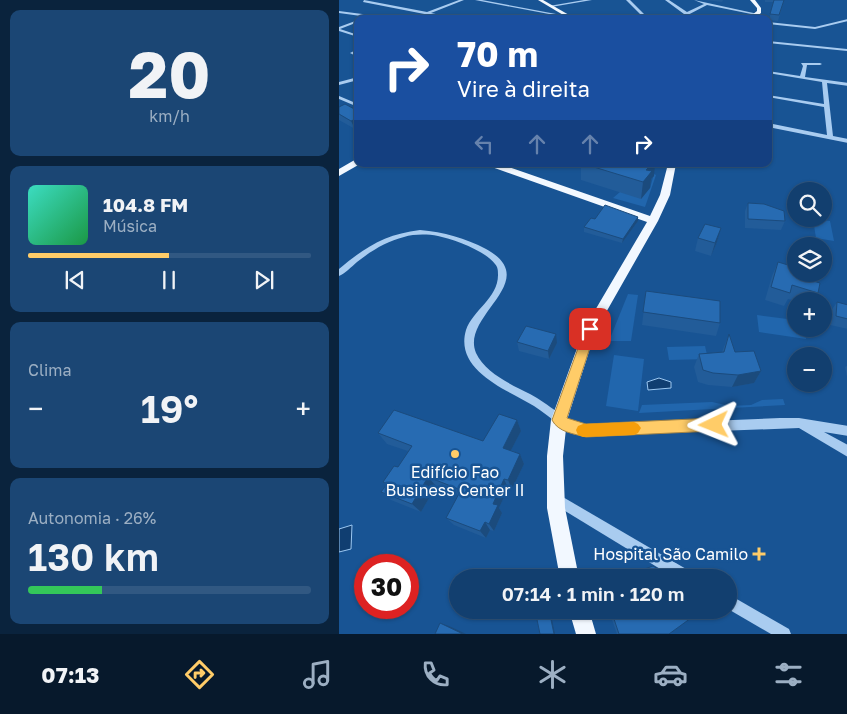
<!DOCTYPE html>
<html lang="pt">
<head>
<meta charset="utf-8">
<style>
	body { margin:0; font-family:"Golos Text",sans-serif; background:#1b4674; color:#f1f3f6; height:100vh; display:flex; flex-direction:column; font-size:19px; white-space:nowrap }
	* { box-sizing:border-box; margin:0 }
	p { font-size:16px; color:#9cafc3 }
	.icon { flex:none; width:28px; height:28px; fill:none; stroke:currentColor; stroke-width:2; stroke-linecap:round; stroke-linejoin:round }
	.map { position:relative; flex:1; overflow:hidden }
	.side { display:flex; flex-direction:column; gap:10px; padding:10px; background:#0a233d; width:339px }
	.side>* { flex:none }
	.banner { position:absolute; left:15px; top:15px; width:418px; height:152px; border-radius:10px; box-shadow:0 1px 4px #0004,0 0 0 1px #315882; background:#1a4fa0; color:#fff; overflow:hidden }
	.fabs { position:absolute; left:448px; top:182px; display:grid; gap:10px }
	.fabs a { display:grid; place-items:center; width:45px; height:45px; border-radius:50%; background:#123f6f; box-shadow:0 1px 4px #0004,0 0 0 1px #315882; font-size:25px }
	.speed { position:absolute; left:15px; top:554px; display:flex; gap:10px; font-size:25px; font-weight:700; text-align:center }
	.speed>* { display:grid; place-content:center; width:65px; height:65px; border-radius:50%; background:#123f6f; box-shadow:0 1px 4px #0004,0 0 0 1px #315882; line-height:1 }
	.speed .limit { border:8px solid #d22; background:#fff; color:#111 }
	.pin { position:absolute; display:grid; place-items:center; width:42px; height:42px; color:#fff; margin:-21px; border-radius:10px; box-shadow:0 2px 8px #0006 }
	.me { position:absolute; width:55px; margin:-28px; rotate:268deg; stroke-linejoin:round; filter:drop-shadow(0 0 4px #0008) }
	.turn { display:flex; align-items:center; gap:18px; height:105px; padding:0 20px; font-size:22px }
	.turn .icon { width:65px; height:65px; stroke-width:2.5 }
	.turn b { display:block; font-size:35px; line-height:42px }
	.lanes { display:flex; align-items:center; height:48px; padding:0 20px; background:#0003; justify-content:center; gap:25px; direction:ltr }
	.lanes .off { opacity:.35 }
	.big { font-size:38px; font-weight:600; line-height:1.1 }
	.side .widget { flex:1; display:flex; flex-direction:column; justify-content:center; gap:8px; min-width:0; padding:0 18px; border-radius:10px; background:#1b4674 }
	.side .dial { align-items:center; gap:0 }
	.dial b { font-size:65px; line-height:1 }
	.song { display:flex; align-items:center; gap:15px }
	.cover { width:60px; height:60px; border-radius:8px; background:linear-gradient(135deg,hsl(170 70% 55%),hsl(140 70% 35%)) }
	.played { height:5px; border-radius:2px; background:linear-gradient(90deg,#ffcc68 50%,#315882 50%) }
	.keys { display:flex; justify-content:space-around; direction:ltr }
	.heat { display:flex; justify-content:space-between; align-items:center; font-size:28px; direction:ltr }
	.charge { height:8px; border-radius:4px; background:linear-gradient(90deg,#34c759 26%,#315882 0) }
	.trip { position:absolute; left:110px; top:569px; width:288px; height:50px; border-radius:25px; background:#123f6f; box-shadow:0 1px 4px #0004,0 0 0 1px #315882; font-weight:600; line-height:50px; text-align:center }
	.tabs { display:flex; height:80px; justify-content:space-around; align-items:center; background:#07192c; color:#9cafc3 }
	.tabs .icon { width:35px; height:35px }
	.tabs .selected { color:#ffcc68 }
	.tabs b { font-size:22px; color:#f1f3f6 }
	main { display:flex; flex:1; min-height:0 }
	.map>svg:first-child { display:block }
	.green { fill:#2166ad }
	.water { fill:#103e71; stroke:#9cc8f2 }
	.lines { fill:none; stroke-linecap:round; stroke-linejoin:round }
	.minor { fill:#a9ccf0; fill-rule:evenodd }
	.major { fill:#f2f8ff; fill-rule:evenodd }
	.wall { fill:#225c99 }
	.shaded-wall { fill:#1b4b7d }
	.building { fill:#276bb2; stroke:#1b4b7d }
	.route { fill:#ffcc68; stroke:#a68544 }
	.slow { fill:#f59e0b }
	.poi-dot { fill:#ffcc68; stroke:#185494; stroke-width:2 }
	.labels { text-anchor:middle; stroke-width:5; stroke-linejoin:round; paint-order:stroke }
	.near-poi-label { font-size:16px; fill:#fff; stroke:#185494 }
</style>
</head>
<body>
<main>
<section class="side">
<div class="widget dial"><b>20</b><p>km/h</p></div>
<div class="widget">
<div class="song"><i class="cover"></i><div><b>104.8 FM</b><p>Música</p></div></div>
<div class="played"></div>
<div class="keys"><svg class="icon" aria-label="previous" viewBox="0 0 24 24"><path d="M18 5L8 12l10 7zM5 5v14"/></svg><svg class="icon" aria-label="pause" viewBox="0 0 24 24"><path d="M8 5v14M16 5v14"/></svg><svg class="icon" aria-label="next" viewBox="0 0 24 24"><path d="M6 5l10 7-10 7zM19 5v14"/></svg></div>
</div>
<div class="widget"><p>Clima</p>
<div class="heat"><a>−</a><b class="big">19°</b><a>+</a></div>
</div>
<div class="widget"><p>Autonomia · 26%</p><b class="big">130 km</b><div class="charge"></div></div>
</section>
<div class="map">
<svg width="509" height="634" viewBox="0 0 509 634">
	<rect width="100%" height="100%" fill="#185494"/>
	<!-- green -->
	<g class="green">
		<polygon points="315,174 317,175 306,207 274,198 281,192 311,188"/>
		<polygon points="474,219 491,221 495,241 477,238"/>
		<polygon points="289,294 299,295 292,341 270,341"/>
		<polygon points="418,315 456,320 456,329 465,329 467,339 420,332"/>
		<polygon points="366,346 369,359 330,360 328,347"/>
		<polygon points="275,355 305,359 299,411 267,406"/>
		<polygon points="444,399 446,405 300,413 303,405 373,402 391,406 412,405 423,400"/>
	</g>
	<!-- water -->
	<g class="water">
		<polygon points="320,378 332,382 332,388 309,390 308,382"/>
		<polygon points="13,525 12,549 0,552 0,529"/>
	</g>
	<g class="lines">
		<!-- minor -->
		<g class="minor">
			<polygon points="25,0 88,12 120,0 125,0 92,13 120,19 111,19 24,2"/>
			<polygon points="136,0 143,0 233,17 231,18"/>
			<polygon points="245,0 253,0 212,7 210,6"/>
			<polygon points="287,0 291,0 310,19 306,19"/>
			<polygon points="326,0 330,0 348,12 365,4 355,0 419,14 417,15 368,5 341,19 336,19 345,14"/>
			<polygon points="0,11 54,18 56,19 44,19 0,13"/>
			<polygon points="509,19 509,21 476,29 429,24 429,22 476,27"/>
			<polygon points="19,20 19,22 1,29 19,35 19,37 0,31 0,27"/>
			<polygon points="429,41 509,49 509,51 429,43"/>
			<polygon points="19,49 19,52 16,53 19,54 19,57 11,53"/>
			<polygon points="462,63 481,63 483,64 481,65 468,65 466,77 509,83 509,86 488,83 494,136 509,139 509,143 429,127 429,123 488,135 485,107 429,97 429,95 485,104 483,82 429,73 429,71 461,76 464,66"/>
			<polygon points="19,77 19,80 0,85 0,82"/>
			<polygon points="0,96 19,104 19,107 0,99"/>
			<path d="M 81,230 C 105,232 126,238 147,249 C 205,281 121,315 137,353 C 146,373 173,385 191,394 C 210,404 226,421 247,426 L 441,418 L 460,418 L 509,426 L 509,436 L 485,432 L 509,445 L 509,457 L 460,428 L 247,436 C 225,431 213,418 195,406 C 169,390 115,371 127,330 C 134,310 159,298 159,275 C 159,271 159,267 156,264 C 147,251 114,239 99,236 C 88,234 75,234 65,237 C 48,241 32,251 18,262 C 12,267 7,273 0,276 L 0,269 C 26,247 47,234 81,230 Z"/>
			<polygon points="217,493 354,573 355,578 336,578 213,503 211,499 213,495"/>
			<polygon points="389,594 450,629 452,634 432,634 389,609"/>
		</g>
		<!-- major -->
		<g class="major">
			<polygon points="199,0 204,0 237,19 231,19"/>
			<polygon points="411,0 416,0 422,8 422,13 414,19 408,19 418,11 418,8"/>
			<polygon points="19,158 19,164 21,164 0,176 0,169"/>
			<polygon points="149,164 161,164 311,216 321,195 329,164 337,164 331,195 319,221 257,330 228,420 224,456 226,508 240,578 221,578 208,508 208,456 212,420 245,329 308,222 150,166"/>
			<polygon points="230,610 250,610 257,634 237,634"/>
		</g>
	</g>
	<!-- wall -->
	<g class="wall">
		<polygon points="365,0 384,0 383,2"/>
		<polygon points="426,0 445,0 439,21 430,20 434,2 426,2"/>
		<polygon points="0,107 19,111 19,128 16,129 0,120"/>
		<polygon points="242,164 245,164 315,176 312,179 311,188 302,199 242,180"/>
		<polygon points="409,203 446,221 442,230 406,228 406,211"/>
		<polygon points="299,217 299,221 283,243 245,232 245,227 256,219"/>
		<polygon points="382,228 378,242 372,256 356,251 359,238"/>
		<polygon points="439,262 479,293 474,301 457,301 449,299 445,306 426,300 433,276"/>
		<polygon points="307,291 381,323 377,336 303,325"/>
		<polygon points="498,302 509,305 509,329 491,325 492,311"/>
		<polygon points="390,334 396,352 422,371 415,383 393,387 369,385 359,382 355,367 360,354 383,352"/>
		<polygon points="178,342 218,343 210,359 180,351"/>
		<polygon points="509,365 509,382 506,367"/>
		<polygon points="178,420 182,431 172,450 181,454 185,464 173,489 169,488 160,508 163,513 155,531 151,530 147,538 115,525 107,518 120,495 97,486 82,512 52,500 42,492 47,485 44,482 59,467 69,451 48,444 39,433 144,441"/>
		<polygon points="273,613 330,634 278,634 272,617"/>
	</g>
	<!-- shaded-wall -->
	<g class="shaded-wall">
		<polygon points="19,118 19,128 16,129 12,121"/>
		<polygon points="313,164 316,164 315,176 312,179 311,188 302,199 304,182 307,170"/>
		<polygon points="299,217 299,221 283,243 284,239"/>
		<polygon points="382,228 378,242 372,256 376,243"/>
		<polygon points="217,334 218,343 210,359 209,351"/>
		<polygon points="422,371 415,383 393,387 399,375"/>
		<polygon points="178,420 182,431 168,458 164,448"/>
		<polygon points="181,454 185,464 173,489 169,480"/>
		<polygon points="89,477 97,486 82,512 73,504"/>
		<polygon points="165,479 169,488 160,508 163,513 155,531 150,524 154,504"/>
		<polygon points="146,522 151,530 147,538 141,531"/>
		<polygon points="210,610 211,610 216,634 215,634"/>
		<polygon points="101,623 110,626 127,634 122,634"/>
	</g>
	<!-- building -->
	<g class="building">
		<polygon points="435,0 445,0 440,15 431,14"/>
		<polygon points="6,104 19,111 19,118 12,121 0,114 0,107"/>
		<polygon points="245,164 313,164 307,170 313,171 304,182"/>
		<polygon points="409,203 425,204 445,211 446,221 409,219"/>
		<polygon points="266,205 299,217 284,239 245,227 252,218 256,219"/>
		<polygon points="366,224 382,228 376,243 359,238"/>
		<polygon points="439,262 456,267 457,276 481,283 479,293 453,285 451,293 432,287"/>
		<polygon points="307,291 381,301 381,323 304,312"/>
		<polygon points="498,302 509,305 509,319 497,316"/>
		<polygon points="187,326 217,334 209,351 178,342"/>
		<polygon points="390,334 396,352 415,351 422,371 399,375 374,373 364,370 360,354 385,352"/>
		<polygon points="55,410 144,441 160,414 178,420 164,448 181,454 169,480 165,479 154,504 159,505 150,524 146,522 141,531 107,518 122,490 89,477 73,504 42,492 48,484 44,482 55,466 59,467 73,446 39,433"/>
		<polygon points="314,566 334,578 281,578"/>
		<polygon points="196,610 210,610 215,634 201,634"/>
		<polygon points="281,610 363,610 330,634 280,634 273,613"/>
		<polygon points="101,623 122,633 122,634 96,634"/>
	</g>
	<!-- route -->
	<path class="route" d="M 251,325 L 257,329 L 228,418 L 247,424 L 375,418 L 380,420 L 382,425 L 380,429 L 375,431 L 247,437 C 235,434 219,432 213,420 L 246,329 Z"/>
	<!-- slow -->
	<polygon class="slow" points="295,422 299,424 302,428 299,433 295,435 244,437 239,435 237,430 239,426 244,424"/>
	<!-- markers -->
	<g class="poi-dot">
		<circle cx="116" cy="454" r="5"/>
		<path d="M417.5 546.5h5v5h5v5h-5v5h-5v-5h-5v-5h5z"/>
	</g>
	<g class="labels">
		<!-- near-poi labels -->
		<g class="near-poi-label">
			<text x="116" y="478">Edifício Fao<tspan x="116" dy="18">Business Center II</tspan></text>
			<text x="409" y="560" text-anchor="end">Hospital São Camilo</text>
		</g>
	</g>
</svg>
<div class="fabs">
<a><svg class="icon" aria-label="search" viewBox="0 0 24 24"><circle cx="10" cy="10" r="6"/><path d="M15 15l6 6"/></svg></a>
<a><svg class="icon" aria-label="layers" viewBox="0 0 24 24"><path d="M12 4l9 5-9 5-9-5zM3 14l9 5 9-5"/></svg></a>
<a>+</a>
<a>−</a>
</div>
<div class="speed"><div class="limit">30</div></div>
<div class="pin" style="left:251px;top:329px;background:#d93025"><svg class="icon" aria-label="arrive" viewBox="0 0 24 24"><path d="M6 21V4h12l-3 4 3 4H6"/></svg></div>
<svg class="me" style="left:375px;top:425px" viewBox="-20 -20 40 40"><path d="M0-17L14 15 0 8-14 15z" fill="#ffcc68" stroke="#fff" stroke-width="4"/></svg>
<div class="trip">07:14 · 1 min · 120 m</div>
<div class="banner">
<div class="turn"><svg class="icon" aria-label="right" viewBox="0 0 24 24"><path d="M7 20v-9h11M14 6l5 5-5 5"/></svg><div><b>70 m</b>Vire à direita</div></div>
<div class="lanes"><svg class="icon off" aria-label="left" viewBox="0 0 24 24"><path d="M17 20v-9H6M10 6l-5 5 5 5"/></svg><svg class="icon off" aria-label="ahead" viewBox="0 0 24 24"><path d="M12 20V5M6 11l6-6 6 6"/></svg><svg class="icon off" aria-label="ahead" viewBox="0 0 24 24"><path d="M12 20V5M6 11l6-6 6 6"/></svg><svg class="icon" aria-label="right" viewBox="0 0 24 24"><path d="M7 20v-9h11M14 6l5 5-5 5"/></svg></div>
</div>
</div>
</main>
<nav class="tabs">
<b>07:13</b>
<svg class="icon selected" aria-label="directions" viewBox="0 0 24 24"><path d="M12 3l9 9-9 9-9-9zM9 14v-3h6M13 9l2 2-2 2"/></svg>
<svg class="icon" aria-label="music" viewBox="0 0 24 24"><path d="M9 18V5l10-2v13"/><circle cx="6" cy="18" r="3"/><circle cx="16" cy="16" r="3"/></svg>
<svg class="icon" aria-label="phone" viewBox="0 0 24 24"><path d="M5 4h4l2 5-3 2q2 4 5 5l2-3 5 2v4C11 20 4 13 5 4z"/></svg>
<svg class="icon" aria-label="climate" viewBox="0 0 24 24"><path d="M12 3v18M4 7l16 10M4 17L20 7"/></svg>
<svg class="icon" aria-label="car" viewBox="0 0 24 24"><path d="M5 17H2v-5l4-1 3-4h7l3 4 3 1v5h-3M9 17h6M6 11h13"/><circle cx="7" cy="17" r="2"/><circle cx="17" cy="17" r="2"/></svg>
<svg class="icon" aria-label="filters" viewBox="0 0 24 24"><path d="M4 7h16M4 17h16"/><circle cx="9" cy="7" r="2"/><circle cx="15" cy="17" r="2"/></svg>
</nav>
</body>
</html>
